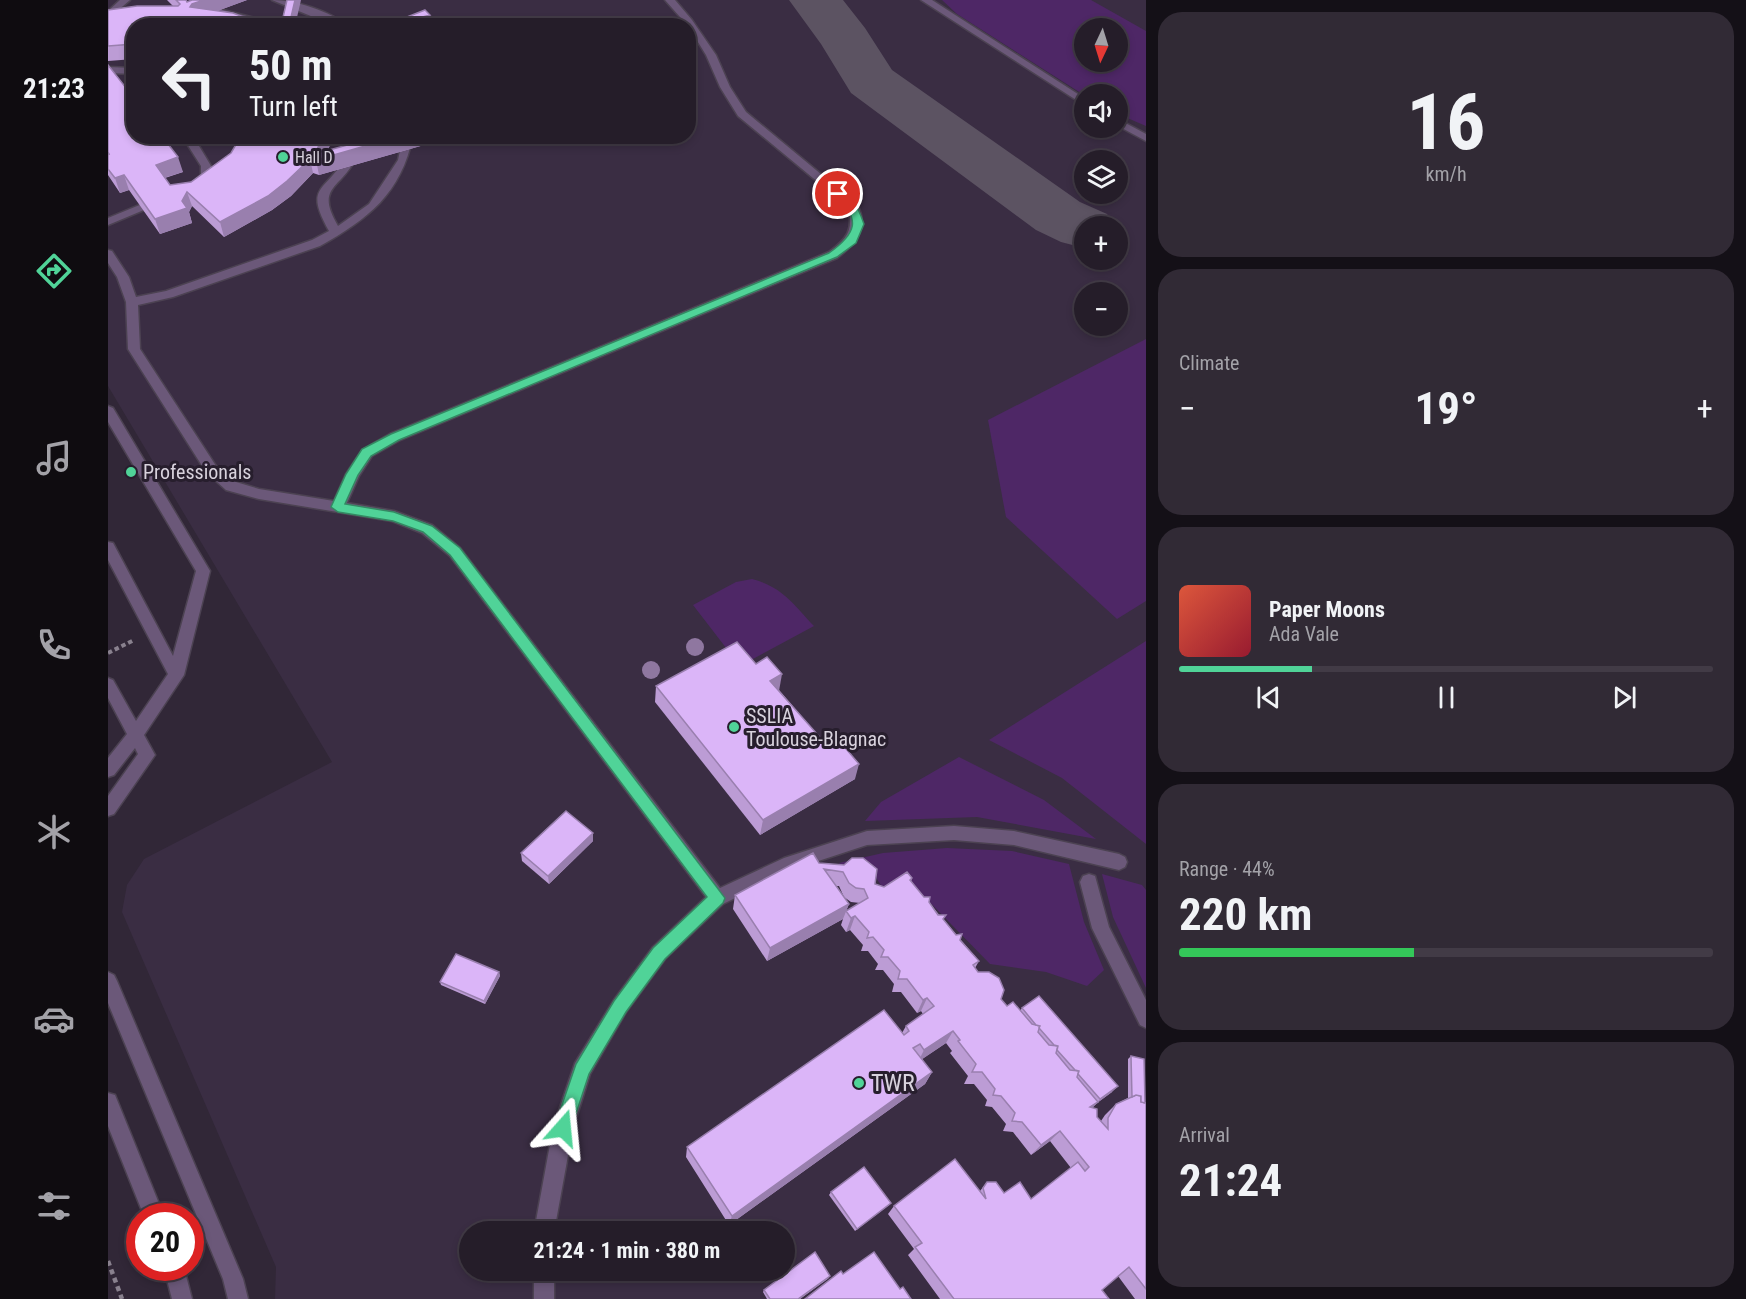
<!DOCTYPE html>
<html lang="en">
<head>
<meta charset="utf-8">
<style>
	body { margin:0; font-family:"Roboto Condensed",sans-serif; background:#312a35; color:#f1f3f6; height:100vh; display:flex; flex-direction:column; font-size:22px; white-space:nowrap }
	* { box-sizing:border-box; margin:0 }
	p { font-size:20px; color:#a3a2a8 }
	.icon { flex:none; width:33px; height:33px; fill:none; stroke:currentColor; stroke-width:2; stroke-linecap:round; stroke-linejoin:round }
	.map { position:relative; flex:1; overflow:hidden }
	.panel { display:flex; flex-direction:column; gap:12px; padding:12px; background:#141017; width:600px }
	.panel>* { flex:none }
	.banner { position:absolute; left:18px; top:18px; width:570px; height:126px; border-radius:24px; box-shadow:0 3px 9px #0003,0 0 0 2px #423b46; background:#251d29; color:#f1f3f6; overflow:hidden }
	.needle { width:39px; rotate:184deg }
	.fabs { position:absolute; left:966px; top:18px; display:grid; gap:12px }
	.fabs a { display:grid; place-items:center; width:54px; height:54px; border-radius:50%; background:#251d29; box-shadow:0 3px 9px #0003,0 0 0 2px #423b46; font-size:30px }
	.speed { position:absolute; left:18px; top:1203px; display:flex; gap:12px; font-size:30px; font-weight:700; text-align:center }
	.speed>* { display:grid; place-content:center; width:78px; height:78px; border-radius:50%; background:#251d29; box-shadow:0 3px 9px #0003,0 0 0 2px #423b46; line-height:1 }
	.speed .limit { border:9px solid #d22; background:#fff; color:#111 }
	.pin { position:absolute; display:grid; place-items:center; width:51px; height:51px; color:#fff; margin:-26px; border:3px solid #fff; border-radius:50%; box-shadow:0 2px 6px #0007 }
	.me { position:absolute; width:66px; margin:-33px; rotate:18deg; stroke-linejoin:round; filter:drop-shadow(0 0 4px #0008) }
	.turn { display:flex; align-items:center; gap:21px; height:126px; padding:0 24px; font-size:27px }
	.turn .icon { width:78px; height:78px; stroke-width:2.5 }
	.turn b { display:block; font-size:42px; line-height:51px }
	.big { font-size:45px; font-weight:700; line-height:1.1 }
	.panel .widget { flex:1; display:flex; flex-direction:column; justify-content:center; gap:9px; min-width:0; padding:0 21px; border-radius:24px; background:#312a35 }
	.panel .dial { align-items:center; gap:0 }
	.dial b { font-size:78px; line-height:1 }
	.song { display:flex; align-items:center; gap:18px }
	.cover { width:72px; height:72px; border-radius:9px; background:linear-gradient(135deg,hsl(10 70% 55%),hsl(350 70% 35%)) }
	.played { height:6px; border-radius:3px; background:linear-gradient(90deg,#50d398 25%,#423b46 25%) }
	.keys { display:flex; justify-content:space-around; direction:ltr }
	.heat { display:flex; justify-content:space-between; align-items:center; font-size:33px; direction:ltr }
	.charge { height:9px; border-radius:4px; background:linear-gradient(90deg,#34c759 44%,#423b46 0) }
	.trip { position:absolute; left:351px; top:1221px; width:336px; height:60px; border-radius:30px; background:#251d29; box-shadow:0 3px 9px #0003,0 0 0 2px #423b46; font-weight:700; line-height:60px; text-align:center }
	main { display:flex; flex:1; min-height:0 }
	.menu { display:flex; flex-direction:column; width:108px; justify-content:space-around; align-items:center; background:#0f0c10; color:#a3a2a8 }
	.menu .icon { width:42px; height:42px }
	.menu .active { color:#50d398 }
	.menu b { font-size:27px; color:#f1f3f6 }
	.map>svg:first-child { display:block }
	.built { fill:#3a2d43; fill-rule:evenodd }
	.green { fill:#4e2766; fill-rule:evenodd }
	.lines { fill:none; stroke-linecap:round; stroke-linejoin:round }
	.taxiway { fill:#5c5362; fill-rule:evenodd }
	.service-casing { stroke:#4c4252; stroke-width:3 }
	.minor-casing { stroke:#4c4252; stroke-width:3 }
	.path-far1 { stroke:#89818e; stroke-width:4; stroke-dasharray:4.5 3; stroke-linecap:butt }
	.path { stroke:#89818e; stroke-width:4.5; stroke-dasharray:5 4; stroke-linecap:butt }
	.service { fill:#6b5879; fill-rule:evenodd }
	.minor { fill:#6b5879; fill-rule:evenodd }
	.tree { fill:#8f77a0 }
	.wall { fill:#bc9cd5; fill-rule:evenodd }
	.shaded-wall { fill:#997fae }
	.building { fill:#dbb5f8; stroke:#997fae; stroke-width:1.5 }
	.route { fill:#50d398; stroke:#348963; stroke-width:1.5 }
	.poi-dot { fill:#50d398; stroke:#271e2d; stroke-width:2 }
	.labels { text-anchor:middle; stroke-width:6; stroke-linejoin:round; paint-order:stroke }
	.far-poi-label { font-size:16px; fill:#d8d2dd; stroke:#271e2d; text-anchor:start }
	.poi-label { font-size:20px; fill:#d8d2dd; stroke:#271e2d; text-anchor:start }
	.near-poi-label { font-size:24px; fill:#d8d2dd; stroke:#271e2d; text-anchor:start }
</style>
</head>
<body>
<main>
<nav class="menu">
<b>21:23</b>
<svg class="icon active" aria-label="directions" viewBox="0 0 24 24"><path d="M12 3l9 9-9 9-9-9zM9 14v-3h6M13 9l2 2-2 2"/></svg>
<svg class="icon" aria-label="music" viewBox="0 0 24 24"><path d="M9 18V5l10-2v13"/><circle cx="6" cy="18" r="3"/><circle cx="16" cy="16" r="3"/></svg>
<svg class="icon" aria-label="phone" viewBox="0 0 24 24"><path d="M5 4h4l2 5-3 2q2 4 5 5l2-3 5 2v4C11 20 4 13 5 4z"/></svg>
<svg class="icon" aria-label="climate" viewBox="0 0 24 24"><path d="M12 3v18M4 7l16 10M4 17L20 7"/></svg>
<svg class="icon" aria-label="car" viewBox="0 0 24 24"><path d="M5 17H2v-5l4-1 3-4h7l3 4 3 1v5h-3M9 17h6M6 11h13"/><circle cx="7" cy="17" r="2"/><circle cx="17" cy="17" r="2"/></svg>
<svg class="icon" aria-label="filters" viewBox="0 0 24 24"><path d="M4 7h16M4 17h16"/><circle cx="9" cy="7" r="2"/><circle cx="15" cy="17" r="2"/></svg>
</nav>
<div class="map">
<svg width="1038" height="1299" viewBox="0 0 1038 1299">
	<rect width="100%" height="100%" fill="#312737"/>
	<!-- built -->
	<path class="built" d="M 0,0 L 1038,0 L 1038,1299 L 167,1299 L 168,1267 L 14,912 L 19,885 L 36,859 L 224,762 L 0,386 ZM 26,26 L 580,26 L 580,136 L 26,136 ZM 976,28 L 1010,28 L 1010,62 L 976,62 ZM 976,94 L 1010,94 L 1010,128 L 976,128 ZM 976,160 L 1010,160 L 1010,194 L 976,194 ZM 976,226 L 1010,226 L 1010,260 L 976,260 ZM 976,292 L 1010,292 L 1010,326 L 976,326 ZM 362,1232 L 676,1232 L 676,1270 L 362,1270 Z"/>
	<!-- green -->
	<g class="green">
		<path d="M 834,0 L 983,0 L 1038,31 L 1038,126 L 1010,114 L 1010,94 L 976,95 L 849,14 ZM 976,28 L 1010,28 L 1010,62 L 976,62 Z"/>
		<polygon points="1038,339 1038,601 1009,619 898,517 880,420"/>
		<path d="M 644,579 C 675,587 685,604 706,626 L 632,666 L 585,605 L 628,582 Z"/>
		<polygon points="1038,641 1038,844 954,778 881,740"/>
		<polygon points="851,757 936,800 988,839 869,817 757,821 773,802"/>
		<polygon points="839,848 904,851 961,864 976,922 996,970 979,986 938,972 882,964 800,880 779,895 767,876 736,869 731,863 775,853"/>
		<polygon points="994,874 1034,885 1038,890 1038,988 1005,917"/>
	</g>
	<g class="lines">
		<!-- taxiway -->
		<polygon class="taxiway" points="681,0 735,0 757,28 784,70 972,202 999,214 1007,226 976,226 976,248 953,242 928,230 743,93 713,44"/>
		<!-- service casing -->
		<g class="service-casing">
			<g id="service">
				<polygon points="12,0 22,0 0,19 0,11"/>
				<path d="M 164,0 C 188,0 221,11 240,26 L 227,26 Z"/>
				<path d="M 557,0 L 567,0 L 584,20 L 608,55 L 622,87 L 638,112 L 749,204 C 761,228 749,243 729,258 L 292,440 L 264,456 L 251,476 L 239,503 L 286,511 L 324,525 L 352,548 L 612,888 L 676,858 L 759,831 L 846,826 L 906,831 L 1011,854 L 1017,857 L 1019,862 L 1017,867 L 1011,870 L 906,845 L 846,840 L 759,845 L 686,869 L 615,904 L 557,959 L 518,1012 L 482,1074 L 465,1128 L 446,1232 L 426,1232 L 445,1128 L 467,1063 L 506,1000 L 545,947 L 598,897 L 342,556 L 314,533 L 284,521 L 151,499 L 118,490 L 98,472 L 20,349 L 18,302 L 9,277 L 0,263 L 0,250 L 4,251 L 21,277 L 28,297 L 58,291 L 204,240 L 221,231 C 196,186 216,193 236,160 C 239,153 241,144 244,136 L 254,136 C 252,144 250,153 247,160 C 232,189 207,187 230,226 L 261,204 L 290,160 L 295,136 L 305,136 C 293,194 260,219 212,246 L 65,297 L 30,305 L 32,349 L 108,466 L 128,482 L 151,489 L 226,501 L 238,474 L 254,450 L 282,434 L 721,252 C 739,239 746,230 740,207 L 630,116 L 612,87 L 598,55 L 580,26 Z"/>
				<polygon points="813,0 824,0 976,98 976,105"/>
				<polygon points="111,9 171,24 172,26 154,26 108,14 108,10"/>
				<polygon points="0,67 26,68 26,74 0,73"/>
				<polygon points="1010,119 1038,134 1038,141 1010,126"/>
				<polygon points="74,136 85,136 103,166 103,176 87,188 81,185 93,175 93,166"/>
				<polygon points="51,197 57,200 55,202 0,225 0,218"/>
				<polygon points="0,406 5,408 102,571 76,675 36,735 47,755 6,814 0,816 0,796 30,754 27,748 6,775 0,777 0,758 19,734 0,698 0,678 5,680 28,721 60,674 0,560 0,542 5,543 65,656 88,571 0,422"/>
				<polygon points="981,874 987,876 1001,927 1038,1000 1038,1028 1032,1025 984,928 972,882 975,876"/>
				<polygon points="0,972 6,975 9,981 135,1279 140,1299 120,1299 115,1279 0,1003"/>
				<rect x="426" y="1270" width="20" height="29"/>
			</g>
		</g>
		<!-- minor casing -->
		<g class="minor-casing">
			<g id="minor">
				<polygon points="0,1093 7,1095 56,1216 36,1216 0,1126"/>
				<polygon points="56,1268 76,1268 84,1299 64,1299"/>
			</g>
		</g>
		<!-- path-far1 -->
		<polyline class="path-far1" points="0,653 26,640"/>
		<!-- path -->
		<polyline class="path" points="0,1261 14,1299"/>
		<!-- service -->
		<use href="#service" class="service"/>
		<!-- minor -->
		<use href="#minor" class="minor"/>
	</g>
	<!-- trees -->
	<g class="tree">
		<circle cx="587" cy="647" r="9"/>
		<circle cx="543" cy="670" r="9"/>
	</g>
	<!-- wall -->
	<g class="wall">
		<polygon points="59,0 78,0 79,2 84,0 139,0 109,11 26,26 26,59 0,61 0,10 65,6"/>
		<polygon points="0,65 75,172 57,178 62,185 83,182 123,153 133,136 227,136 219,151 272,136 365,136 364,143 330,141 211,175 205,173 183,196 164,210 116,237 84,206 81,212 84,223 52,234 21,190 12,193 0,175"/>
		<polygon points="548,686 671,690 747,779 652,835 547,702"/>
		<polygon points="485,833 485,841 441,884 414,861 413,853"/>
		<path d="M 711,863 L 776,887 L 804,878 L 803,882 L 871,961 L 867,968 L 899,1006 L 912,1011 L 914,1008 L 1004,1092 L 989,1103 L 984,1108 L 989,1117 L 993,1121 L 997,1115 L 1008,1104 L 1020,1098 L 1020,1059 L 1023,1056 L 1037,1103 L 1038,1103 L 1038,1299 L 1027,1299 L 1010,1276 L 994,1290 L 1001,1299 L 832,1299 L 800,1255 L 806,1249 L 780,1214 L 786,1206 L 872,1191 L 879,1182 L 896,1193 L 923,1199 L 963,1168 L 942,1141 L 923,1155 L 905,1132 L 895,1131 L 898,1124 L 884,1107 L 877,1106 L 879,1100 L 866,1084 L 856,1084 L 860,1076 L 842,1053 L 844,1051 L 838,1043 L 814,1059 L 824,1072 L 817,1084 L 621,1225 L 578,1157 L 579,1147 L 794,1033 L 798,1026 L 815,1014 L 813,1011 L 809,1013 L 793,992 L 784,992 L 786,984 L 775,970 L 767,970 L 770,964 L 760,951 L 753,951 L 755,945 L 742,930 L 738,932 L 733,925 L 735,919 L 659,961 L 625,909 L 627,895 ZM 728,886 L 731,886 L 736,897 L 743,902 L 752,903 L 738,911 L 741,904 Z"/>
		<polygon points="391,972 392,976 377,1004 333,985 332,982"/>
		<polygon points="723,1192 781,1205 747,1231 721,1195"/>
		<polygon points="721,1278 692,1299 659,1299 655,1292 656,1290"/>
	</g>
	<!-- shaded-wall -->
	<g class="shaded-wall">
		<polygon points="96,0 139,0 88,19 82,7 84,4"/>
		<polygon points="187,0 193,0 187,26 181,26"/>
		<polygon points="322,15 324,25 331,23 331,26 312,26 311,18"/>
		<polygon points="216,136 227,136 215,158 292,136 329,136 330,141 211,175 208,160 208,151"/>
		<polygon points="70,157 75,172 52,179 48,165"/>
		<polygon points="202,159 205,173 183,196 164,210 116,237 112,222"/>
		<polygon points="16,175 21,190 12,193 7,178"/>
		<polygon points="79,192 84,206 81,212 84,223 52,234 47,219 74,201"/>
		<polygon points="674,674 671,691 662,681"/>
		<polygon points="751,764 747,779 652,835 655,820"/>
		<polygon points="485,833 485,841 441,884 440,876"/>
		<polygon points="741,904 735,919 659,961 662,948"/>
		<polygon points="747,916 742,930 738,932 743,918"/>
		<polygon points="391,972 392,976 377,1004 376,1001"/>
		<polygon points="819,998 813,1011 809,1013 815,1000"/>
		<polygon points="845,1031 838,1043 810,1062 816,1050"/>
		<polygon points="824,1072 817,1084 621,1225 624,1216"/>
		<polygon points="1010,1086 1004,1092 989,1103 979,1113 982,1107"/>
		<polygon points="952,1131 942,1141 923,1155 933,1145"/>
		<polygon points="722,1276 692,1299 690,1299"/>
	</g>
	<!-- building -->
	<g class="building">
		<polygon points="68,0 78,0 79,2 84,0 96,0 84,4 82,7 125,13 159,26 26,26 26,44 0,46 0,10 29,6 70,6 72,4"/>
		<polygon points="179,0 187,0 181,26 173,26"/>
		<polygon points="317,10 322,15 311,18 314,22 326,18 331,23 322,26 201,26 294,19"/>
		<polygon points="0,65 26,98 26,136 54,136 70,157 48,165 62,185 83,182 123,153 133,136 216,136 208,151 214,152 272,136 292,136 208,160 202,159 179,181 160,196 112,222 79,192 74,201 79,208 47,219 16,175 7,178 0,169 0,154 1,154 0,152"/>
		<polygon points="629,642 648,664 659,657 674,674 662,681 717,743 727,736 751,764 655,820 548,686"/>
		<polygon points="458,811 485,833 440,876 413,853"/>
		<polygon points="705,853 711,863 736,865 744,858 755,858 769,869 767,884 776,887 799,872 804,878 802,880 816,897 822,897 821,902 830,915 838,915 835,919 848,935 854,934 852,940 871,961 865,965 870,972 881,972 891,978 896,990 893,999 899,1006 905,1002 924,1024 932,1026 930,1032 941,1045 950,1046 948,1053 962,1070 971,1071 969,1077 990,1102 982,1107 989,1109 989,1117 1000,1129 1000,1118 1008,1104 1028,1095 1033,1096 1033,1102 1038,1103 1038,1289 1021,1267 994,1290 1001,1299 846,1299 807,1247 814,1243 786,1206 847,1159 878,1199 875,1188 879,1182 888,1182 896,1193 912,1182 923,1199 970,1162 977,1171 981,1167 952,1131 933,1145 914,1122 904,1121 907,1113 893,1096 885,1095 887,1089 874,1072 864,1072 868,1064 850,1041 852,1040 845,1031 816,1050 812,1044 805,1048 824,1072 624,1216 579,1147 776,1010 796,1035 801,1031 798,1026 826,1006 819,998 815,1000 799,979 790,979 792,971 780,957 773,957 776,950 765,937 759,938 761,932 747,916 743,918 738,911 760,898 756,889 748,888 741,883 735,872 716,869 741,904 662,948 627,895"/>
		<polygon points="348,954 391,972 376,1001 332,982"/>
		<polygon points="931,996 1010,1086 992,1099 970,1074 971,1071 967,1070 949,1050 950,1046 946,1045 931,1028 932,1026 928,1025 914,1008"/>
		<polygon points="1023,1056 1036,1059 1037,1103 1033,1102 1033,1096 1028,1095 1024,1097"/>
		<polygon points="756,1167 783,1203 749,1229 723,1192"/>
		<polygon points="707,1252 722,1276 690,1299 662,1299 656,1290"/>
		<polygon points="766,1252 792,1289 795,1287 803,1299 697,1299 733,1271 735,1274"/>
	</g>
	<!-- route -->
	<path class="route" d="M 727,192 C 744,190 751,210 756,224 L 748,243 L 729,257 L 291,440 L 263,456 L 250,475 L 237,504 L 286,512 L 324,526 L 352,548 L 617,898 L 615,903 L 557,959 L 518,1012 L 481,1074 L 461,1135 L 455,1137 L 449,1135 L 446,1128 L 468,1064 L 506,1001 L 545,948 L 599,897 L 342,555 L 315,532 L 285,521 L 230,512 L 223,507 L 238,474 L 254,449 L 283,434 L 721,253 C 748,234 754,219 727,196 Z"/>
	<!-- markers -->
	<g class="poi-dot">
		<circle cx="175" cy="157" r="6"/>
		<circle cx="23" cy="472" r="6"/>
		<circle cx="626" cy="727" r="6"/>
		<circle cx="751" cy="1083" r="6"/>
	</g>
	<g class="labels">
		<!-- far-poi labels -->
		<g class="far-poi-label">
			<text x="187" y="163">Hall D</text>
		</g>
		<!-- poi labels -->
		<g class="poi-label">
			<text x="35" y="479">Professionals</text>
			<text x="638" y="723">SSLIA<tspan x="638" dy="23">Toulouse-Blagnac</tspan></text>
		</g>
		<!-- near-poi labels -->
		<g class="near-poi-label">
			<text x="763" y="1091">TWR</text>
		</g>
	</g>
</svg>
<div class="fabs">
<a><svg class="needle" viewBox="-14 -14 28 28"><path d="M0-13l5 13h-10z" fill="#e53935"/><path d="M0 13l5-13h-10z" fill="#a3a2a8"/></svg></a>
<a><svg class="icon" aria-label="sound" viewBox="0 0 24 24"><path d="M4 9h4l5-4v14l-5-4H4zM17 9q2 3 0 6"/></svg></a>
<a><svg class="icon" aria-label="layers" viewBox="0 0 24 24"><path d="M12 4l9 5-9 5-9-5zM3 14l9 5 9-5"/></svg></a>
<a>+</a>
<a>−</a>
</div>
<div class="speed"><div class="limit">20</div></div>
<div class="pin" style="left:730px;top:194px;background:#d93025"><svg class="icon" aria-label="arrive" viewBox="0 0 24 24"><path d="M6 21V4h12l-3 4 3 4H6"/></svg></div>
<svg class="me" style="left:455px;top:1128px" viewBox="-20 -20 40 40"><path d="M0-17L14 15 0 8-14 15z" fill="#50d398" stroke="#fff" stroke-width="4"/></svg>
<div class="trip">21:24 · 1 min · 380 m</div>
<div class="banner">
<div class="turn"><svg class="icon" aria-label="left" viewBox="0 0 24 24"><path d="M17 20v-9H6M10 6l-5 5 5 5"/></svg><div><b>50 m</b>Turn left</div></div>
</div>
</div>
<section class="panel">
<div class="widget dial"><b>16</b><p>km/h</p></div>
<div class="widget"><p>Climate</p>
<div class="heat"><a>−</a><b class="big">19°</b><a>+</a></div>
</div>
<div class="widget">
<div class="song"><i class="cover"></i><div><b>Paper Moons</b><p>Ada Vale</p></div></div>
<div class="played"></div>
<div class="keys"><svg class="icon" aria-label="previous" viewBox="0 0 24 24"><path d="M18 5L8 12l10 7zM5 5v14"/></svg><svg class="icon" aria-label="pause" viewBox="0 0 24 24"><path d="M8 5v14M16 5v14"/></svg><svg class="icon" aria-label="next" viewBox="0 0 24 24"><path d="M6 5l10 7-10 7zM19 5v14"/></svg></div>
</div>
<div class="widget"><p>Range · 44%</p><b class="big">220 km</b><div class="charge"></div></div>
<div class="widget"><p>Arrival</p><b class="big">21:24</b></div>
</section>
</main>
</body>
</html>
